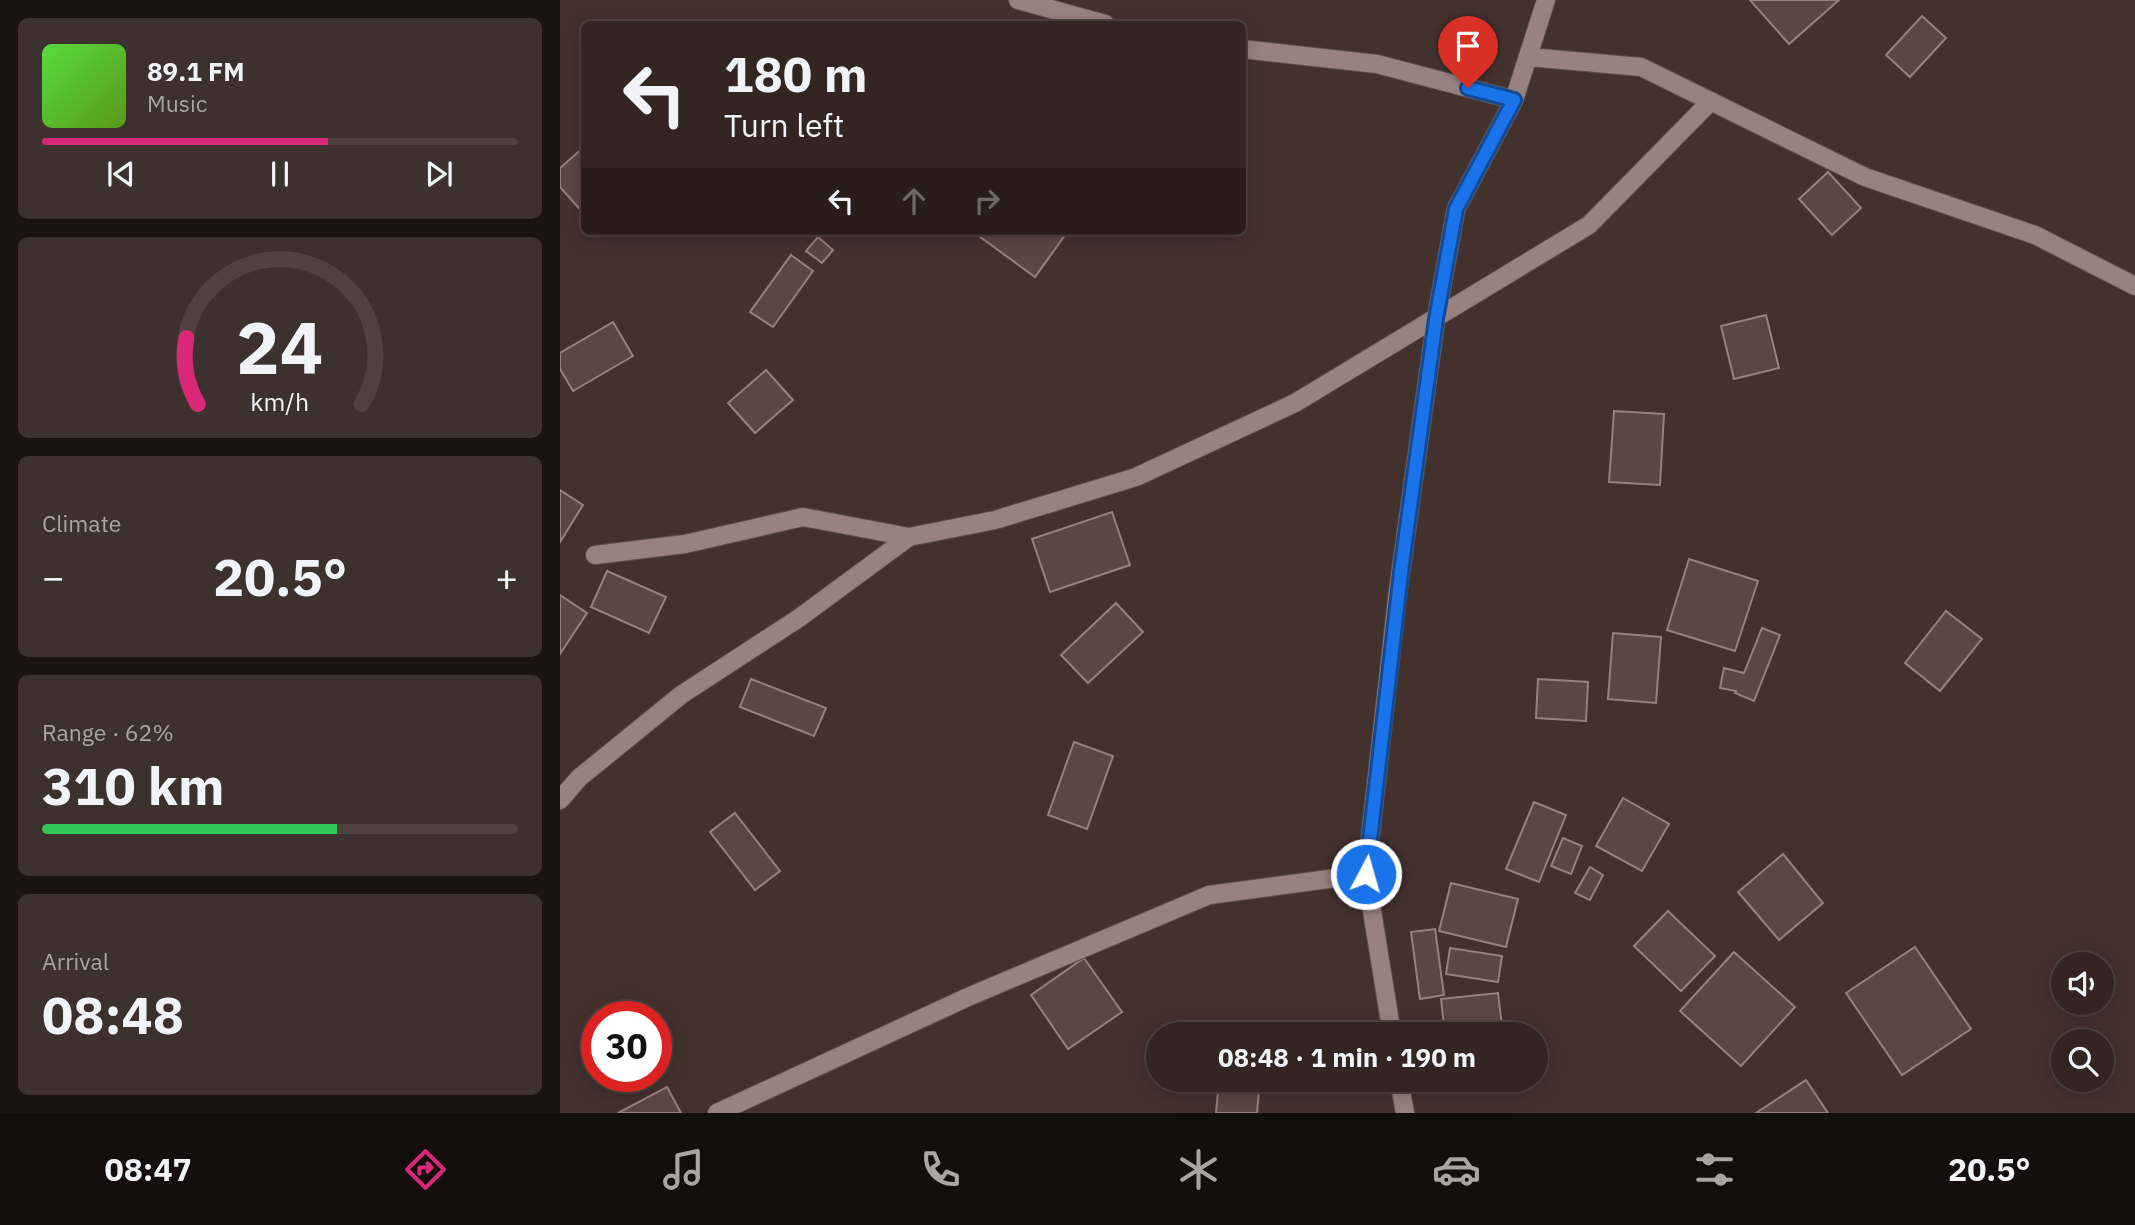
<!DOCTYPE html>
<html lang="en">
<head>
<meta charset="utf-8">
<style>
	body { margin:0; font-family:"IBM Plex Sans",sans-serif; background:#3d312f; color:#f1f3f6; height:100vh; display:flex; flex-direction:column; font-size:26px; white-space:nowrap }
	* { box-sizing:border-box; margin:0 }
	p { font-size:23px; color:#a8a5a5 }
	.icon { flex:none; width:38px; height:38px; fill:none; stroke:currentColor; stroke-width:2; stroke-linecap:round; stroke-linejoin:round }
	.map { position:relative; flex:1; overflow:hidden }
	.drawer { display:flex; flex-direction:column; gap:18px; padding:18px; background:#1c1413; width:560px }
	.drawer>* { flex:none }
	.guide { position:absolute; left:21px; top:21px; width:665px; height:214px; border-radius:10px; box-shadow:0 4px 18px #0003,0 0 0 2px #4d4240; background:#322522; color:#f1f3f6; overflow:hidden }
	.controls { position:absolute; left:1491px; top:952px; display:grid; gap:14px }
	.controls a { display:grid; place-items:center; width:63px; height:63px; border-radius:50%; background:#322522; box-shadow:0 4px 18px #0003,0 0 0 2px #4d4240; font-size:35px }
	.speed { position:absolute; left:21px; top:1001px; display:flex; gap:14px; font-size:35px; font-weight:700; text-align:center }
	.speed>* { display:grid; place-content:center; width:91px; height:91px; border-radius:50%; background:#322522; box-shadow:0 4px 18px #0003,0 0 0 2px #4d4240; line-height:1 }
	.speed .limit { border:10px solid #d22; background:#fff; color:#111 }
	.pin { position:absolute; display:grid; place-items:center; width:60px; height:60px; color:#fff; margin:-72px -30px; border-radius:50% 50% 50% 0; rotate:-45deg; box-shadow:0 0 7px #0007 }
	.pin .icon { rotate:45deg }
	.me { position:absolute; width:77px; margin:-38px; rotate:6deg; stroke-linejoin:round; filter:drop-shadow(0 0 5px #0008) }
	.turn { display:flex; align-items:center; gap:24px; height:147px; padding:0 28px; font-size:32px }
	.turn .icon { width:91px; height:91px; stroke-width:2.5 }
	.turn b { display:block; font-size:49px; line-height:60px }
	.lanes { display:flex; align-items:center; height:66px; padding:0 28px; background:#0003; justify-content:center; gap:35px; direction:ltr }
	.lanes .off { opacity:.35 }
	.big { font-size:52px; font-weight:800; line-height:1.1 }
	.drawer .widget { flex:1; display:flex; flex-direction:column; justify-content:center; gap:10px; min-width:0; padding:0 24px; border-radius:10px; background:#3d312f }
	.drawer .dial { align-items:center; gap:0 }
	.dial svg { height:182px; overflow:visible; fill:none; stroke:#4d4240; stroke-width:7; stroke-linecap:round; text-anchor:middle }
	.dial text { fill:#f1f3f6; stroke:none }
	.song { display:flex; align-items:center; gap:21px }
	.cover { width:84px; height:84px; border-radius:10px; background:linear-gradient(135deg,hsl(110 70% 55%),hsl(90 70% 35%)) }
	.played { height:7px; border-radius:4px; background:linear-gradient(90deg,#db2777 60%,#4d4240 60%) }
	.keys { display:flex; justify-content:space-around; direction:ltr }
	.heat { display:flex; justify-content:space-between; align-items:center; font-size:38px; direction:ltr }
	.charge { height:10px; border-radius:5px; background:linear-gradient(90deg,#34c759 62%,#4d4240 0) }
	.trip { position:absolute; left:586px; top:1022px; width:402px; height:70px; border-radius:35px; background:#322522; box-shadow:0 4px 18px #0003,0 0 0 2px #4d4240; font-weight:800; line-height:70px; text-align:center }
	.tab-bar { display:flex; height:112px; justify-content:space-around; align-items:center; background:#140f0e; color:#a8a5a5 }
	.tab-bar .icon { width:49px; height:49px }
	.tab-bar .active { color:#db2777 }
	.tab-bar b { font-size:32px; color:#f1f3f6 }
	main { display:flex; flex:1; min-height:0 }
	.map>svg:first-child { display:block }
	.building { fill:#5a4744; stroke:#95807d; stroke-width:2 }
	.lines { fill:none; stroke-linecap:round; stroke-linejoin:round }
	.minor-casing { stroke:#5e4f4c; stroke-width:20 }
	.minor { stroke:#97827f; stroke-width:18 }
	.route-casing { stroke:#114b97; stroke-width:18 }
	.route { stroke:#1a73e8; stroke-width:12 }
</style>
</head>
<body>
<main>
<section class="drawer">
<div class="widget">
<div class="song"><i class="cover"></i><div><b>89.1 FM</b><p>Music</p></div></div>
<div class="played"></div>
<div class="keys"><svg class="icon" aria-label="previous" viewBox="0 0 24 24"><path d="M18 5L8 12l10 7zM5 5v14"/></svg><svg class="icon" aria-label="pause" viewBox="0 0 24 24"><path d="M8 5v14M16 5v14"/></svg><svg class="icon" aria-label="next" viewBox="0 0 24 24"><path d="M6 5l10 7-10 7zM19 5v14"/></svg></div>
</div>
<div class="widget dial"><svg viewBox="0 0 100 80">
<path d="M14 69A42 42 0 1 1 86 69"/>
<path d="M14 69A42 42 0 0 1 9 40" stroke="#db2777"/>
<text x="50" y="56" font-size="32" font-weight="700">24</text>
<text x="50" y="72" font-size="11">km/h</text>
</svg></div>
<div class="widget"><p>Climate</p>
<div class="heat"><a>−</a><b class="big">20.5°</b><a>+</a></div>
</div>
<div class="widget"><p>Range · 62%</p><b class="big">310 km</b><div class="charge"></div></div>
<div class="widget"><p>Arrival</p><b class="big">08:48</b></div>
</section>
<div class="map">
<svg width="1575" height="1113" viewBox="0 0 1575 1113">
	<rect width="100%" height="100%" fill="#43312e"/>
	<!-- building -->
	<g class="building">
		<polygon points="1190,0 1279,0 1229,44"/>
		<polygon points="1362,16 1386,38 1350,77 1326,55"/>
		<polygon points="24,147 24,214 0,187 0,168"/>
		<polygon points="1268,172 1301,208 1272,235 1239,199"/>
		<polygon points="412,231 508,231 475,277"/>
		<polygon points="258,237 273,250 262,263 246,251"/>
		<polygon points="231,255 253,271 213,327 190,312"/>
		<polygon points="1206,315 1219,368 1174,379 1161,326"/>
		<polygon points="53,322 73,356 13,391 0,369 0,353"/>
		<polygon points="206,370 233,400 195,433 168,403"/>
		<polygon points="1054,411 1104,414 1100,485 1049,482"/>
		<polygon points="0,490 23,505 0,542"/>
		<polygon points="552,512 570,565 490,592 472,539"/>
		<polygon points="1129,559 1198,581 1175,651 1107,630"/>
		<polygon points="47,571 106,597 89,633 31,607"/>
		<polygon points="0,595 27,613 0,654"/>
		<polygon points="556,603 583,632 528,683 501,655"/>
		<polygon points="1386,611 1422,639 1380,691 1345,663"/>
		<polygon points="1202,628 1220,635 1194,701 1175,693 1176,691 1160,688 1164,668 1184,673"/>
		<polygon points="1053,633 1101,637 1096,703 1048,699"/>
		<polygon points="191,679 266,708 254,736 180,707"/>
		<polygon points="978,679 1028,682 1026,721 976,718"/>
		<polygon points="514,742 553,756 527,829 488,815"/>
		<polygon points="1063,798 1109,824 1082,871 1036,846"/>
		<polygon points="974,802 1006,815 979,882 946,869"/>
		<polygon points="175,813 220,871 195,890 150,832"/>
		<polygon points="1003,838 1022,846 1011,874 991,866"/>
		<polygon points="1223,854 1263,903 1219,940 1178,892"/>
		<polygon points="1030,867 1043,875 1030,900 1015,893"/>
		<polygon points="891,883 958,899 946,947 879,931"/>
		<polygon points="1108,911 1155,956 1121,991 1074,946"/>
		<polygon points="875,929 884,995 860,999 851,932"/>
		<polygon points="1355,947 1411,1029 1342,1075 1286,993"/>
		<polygon points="890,948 942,956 938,982 886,974"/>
		<polygon points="1174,952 1235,1007 1181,1066 1120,1011"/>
		<polygon points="524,958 562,1012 508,1049 471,995"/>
		<polygon points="938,993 943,1034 885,1034 881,999"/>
		<polygon points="659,1080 700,1080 697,1113 656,1113"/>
		<polygon points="890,1080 947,1080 948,1087 891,1093"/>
		<polygon points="1246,1080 1268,1113 1196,1113"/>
		<polygon points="107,1087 121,1113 58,1113"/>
	</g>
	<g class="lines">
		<!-- minor casing -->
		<g class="minor-casing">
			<g id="minor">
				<polyline points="458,0 545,24"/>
				<polyline points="682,49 817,64 954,100"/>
				<polyline points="969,57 1081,67 1305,177 1475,235 1575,286"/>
				<polyline points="35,555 125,544 243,517 349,537 435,520 576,477 735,403 1029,225 1151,101"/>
				<polyline points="0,800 19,778 121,695 239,618 349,537"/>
				<polyline points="832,1034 806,874 838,591 876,319 896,209 954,100 986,0"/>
				<polyline points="839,1080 845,1113"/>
				<polyline points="157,1113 408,997 649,895 806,874"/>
			</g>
		</g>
		<!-- minor -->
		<use href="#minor" class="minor"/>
	</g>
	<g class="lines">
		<!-- route casing -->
		<g class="route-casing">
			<polyline id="route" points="806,874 842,564 876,319 896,209 954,100 908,88"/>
		</g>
		<!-- route -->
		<use href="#route" class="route"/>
	</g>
</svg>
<div class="controls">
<a><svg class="icon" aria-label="sound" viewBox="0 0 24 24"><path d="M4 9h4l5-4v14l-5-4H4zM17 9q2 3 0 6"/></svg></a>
<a><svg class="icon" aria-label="search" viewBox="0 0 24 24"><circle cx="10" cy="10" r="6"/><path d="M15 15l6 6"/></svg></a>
</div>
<div class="speed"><div class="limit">30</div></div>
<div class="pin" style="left:908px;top:88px;background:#d93025"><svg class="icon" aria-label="arrive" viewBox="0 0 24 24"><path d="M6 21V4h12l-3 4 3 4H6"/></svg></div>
<svg class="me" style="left:806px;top:874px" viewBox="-20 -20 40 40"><circle r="17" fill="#1a73e8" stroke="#fff" stroke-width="3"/><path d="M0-11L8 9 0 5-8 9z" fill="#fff"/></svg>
<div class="trip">08:48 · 1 min · 190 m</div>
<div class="guide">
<div class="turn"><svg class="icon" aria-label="left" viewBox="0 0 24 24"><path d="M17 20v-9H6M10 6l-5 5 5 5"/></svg><div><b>180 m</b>Turn left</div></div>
<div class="lanes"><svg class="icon" aria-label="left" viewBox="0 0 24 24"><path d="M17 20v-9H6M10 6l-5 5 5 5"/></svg><svg class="icon off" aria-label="ahead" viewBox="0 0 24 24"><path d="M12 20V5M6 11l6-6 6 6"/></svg><svg class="icon off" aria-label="right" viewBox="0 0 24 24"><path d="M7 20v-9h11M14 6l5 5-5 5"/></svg></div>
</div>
</div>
</main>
<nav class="tab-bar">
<b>08:47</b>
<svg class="icon active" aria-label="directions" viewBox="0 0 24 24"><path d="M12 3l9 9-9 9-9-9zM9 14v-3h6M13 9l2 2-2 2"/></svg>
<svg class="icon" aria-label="music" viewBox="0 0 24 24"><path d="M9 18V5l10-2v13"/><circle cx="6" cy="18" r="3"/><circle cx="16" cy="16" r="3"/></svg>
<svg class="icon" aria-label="phone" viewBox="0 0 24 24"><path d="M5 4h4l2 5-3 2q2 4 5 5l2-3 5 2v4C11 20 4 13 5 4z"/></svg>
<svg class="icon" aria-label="climate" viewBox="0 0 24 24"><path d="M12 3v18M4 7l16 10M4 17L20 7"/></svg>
<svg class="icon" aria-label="car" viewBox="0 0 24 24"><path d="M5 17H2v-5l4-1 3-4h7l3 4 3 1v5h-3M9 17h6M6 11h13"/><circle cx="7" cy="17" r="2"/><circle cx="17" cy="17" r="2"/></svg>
<svg class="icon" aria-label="filters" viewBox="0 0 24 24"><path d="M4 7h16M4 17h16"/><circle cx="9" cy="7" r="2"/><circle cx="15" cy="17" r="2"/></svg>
<b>20.5°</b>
</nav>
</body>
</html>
